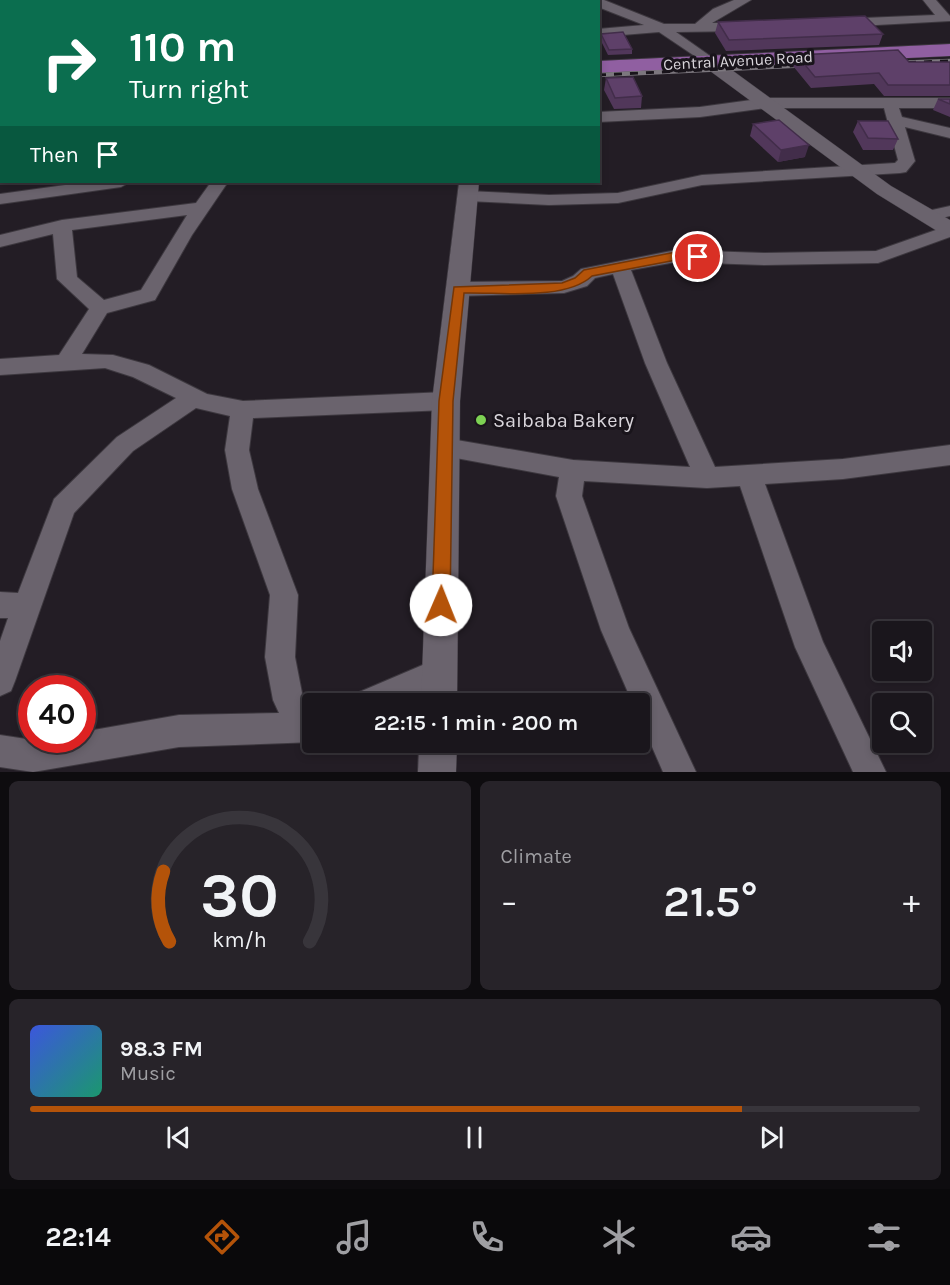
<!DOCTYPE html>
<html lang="en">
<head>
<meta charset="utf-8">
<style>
	body { margin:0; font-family:Karla,sans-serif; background:#272329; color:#f1f3f6; height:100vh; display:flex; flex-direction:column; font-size:22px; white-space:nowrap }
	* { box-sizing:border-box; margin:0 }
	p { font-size:20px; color:#9f9fa3 }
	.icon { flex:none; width:33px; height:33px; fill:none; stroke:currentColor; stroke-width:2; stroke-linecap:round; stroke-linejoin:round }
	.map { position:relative; height:772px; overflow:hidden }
	.sheet { display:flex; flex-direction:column; gap:9px; padding:9px; background:#0e0c0f; flex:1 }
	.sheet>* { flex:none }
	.banner { position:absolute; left:0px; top:0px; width:600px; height:183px; box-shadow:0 3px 9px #0003,0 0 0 2px #38353b; background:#0b6e4f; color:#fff; overflow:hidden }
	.tools { position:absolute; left:872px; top:621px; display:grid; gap:12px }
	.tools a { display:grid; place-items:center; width:60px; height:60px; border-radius:6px; background:#1a161c; box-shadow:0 3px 9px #0003,0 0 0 2px #38353b; font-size:30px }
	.speed { position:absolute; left:18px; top:675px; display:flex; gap:12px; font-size:30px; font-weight:700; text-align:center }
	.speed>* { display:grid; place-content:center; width:78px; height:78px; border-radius:50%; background:#1a161c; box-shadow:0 3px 9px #0003,0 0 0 2px #38353b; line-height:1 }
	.speed .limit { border:9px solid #d22; background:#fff; color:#111 }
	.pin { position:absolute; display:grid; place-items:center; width:51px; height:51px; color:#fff; margin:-26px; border:3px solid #fff; border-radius:50%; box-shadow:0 2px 6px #0007 }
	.me { position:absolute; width:66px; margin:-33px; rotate:1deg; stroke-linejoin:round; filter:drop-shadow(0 0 4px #0008) }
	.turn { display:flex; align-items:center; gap:21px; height:126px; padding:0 30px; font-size:27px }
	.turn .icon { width:78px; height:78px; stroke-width:2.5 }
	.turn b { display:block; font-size:42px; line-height:51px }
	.then { display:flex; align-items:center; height:57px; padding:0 30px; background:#0003; gap:12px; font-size:22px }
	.big { font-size:45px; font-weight:600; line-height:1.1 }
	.sheet .card { flex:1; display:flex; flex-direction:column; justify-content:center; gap:9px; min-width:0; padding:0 21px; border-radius:9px; background:#272329 }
	.sheet .dial { align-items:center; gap:0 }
	.dial svg { height:156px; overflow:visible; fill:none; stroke:#38353b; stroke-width:7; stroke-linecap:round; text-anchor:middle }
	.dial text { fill:#f1f3f6; stroke:none }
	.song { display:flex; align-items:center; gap:18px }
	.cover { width:72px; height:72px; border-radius:9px; background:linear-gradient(135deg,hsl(230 70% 55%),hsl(160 70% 35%)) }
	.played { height:6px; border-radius:3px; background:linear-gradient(90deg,#b45309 80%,#38353b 80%) }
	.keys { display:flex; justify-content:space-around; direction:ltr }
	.heat { display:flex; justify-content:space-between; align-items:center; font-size:33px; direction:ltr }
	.sheet .tiles { flex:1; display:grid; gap:9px; grid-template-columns:1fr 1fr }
	.card:last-child { grid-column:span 2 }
	.trip { position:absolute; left:302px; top:693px; width:348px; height:60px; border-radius:6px; background:#1a161c; box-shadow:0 3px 9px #0003,0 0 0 2px #38353b; font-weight:600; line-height:60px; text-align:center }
	.menu { display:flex; height:96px; justify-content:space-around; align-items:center; background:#0a090b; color:#9f9fa3 }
	.menu .icon { width:42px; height:42px }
	.menu .current { color:#b45309 }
	.menu b { font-size:27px; color:#f1f3f6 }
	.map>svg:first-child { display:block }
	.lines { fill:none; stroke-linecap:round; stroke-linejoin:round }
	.minor-casing { stroke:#3d383f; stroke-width:2 }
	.tertiary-casing { stroke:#3d383f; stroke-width:1 }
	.primary-casing { stroke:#3d383f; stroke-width:1 }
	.minor { fill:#6a636d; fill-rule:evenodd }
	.tertiary { fill:#6a636d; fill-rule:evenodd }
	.primary { fill:#905fa1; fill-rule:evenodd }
	.rail-casing { stroke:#7c777e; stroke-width:4.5 }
	.rail { stroke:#19141b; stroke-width:3; stroke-dasharray:8; stroke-linecap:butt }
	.wall { fill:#51375a }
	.shaded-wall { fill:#422d4a }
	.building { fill:#5e4069; stroke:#422d4a; stroke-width:1.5 }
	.route { fill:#b45309; stroke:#753606; stroke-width:1.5 }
	.poi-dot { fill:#7dd153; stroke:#19141b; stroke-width:2 }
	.labels { text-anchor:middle; stroke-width:6; stroke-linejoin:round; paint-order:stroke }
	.far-street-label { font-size:16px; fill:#d9d5db; stroke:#19141b }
	.poi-label { font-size:20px; fill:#d9d5db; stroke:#19141b; text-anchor:start }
</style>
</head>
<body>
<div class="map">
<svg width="950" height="772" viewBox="0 0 950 772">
	<rect width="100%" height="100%" fill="#231d25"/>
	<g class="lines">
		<!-- minor casing -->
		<g class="minor-casing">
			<g id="minor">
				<polygon points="4,0 16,0 3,2"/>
				<polygon points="49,0 61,0 48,2"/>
				<polygon points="133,0 150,0 151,2 134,2"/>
				<rect x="275" y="0" width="12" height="2"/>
				<polygon points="345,0 357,0 344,2"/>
				<polygon points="405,0 455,0 454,2"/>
				<polygon points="593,0 604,0 664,24 695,24 713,9 734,0 751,0 712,23 747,23 754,27 747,31 676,32 713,58 715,61 708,65 659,32 598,37 598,29 644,25 598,7 598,2"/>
				<polygon points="923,0 936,0 950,16 950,21 840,27 833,23 840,19 935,15"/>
				<polygon points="2,19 2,32 0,32 0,20"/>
				<rect x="0" y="54" width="2" height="8"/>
				<polygon points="0,96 2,96 0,106"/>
				<polygon points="765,98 950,98 950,108 899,108 902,117 950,128 950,138 905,127 915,161 906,172 900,173 702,185 618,203 549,205 468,201 459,196 468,191 549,195 618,193 702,175 895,163 898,160 884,108 765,108 700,117 598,122 598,112 700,107"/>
				<rect x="0" y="169" width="2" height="12"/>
				<polygon points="87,182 130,182 121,187 0,204 0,194"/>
				<path d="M 211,182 L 228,182 L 192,235 L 155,300 L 107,313 L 82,354 L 113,355 L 149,365 L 207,394 L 243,401 L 446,392 L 454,395 L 457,401 L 454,407 L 446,410 L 253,418 L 249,450 L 258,489 L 298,595 L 295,657 L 302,693 L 312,704 L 312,742 L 315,742 L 179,747 L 33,772 L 0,767 L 0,735 L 33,740 L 82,740 L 82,732 L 179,715 L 279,713 L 273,700 L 265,657 L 270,595 L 232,489 L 225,450 L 230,416 L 196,408 L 133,451 L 74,513 L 15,681 L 11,691 L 0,696 L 0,641 L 8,618 L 0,618 L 0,592 L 18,593 L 54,499 L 117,437 L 176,398 L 133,377 L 105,368 L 0,375 L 0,359 L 59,355 L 89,309 L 57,279 L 53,234 L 0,247 L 0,235 L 62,220 L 196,203 ZM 187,215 L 141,290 L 104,300 L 77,277 L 72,230 Z"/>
				<polygon points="950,206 950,216 929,221 920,216 923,212"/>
				<polygon points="950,225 950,237 878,263 765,265 676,262 631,270 667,363 715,467 843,459 950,445 950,465 843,479 765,484 823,642 886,772 853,772 795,647 740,486 707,488 584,481 582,496 629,628 696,772 663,772 639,717 639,704 633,704 601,630 556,496 559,477 445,456 436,454 433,447 436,440 445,438 573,460 690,467 645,363 613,274 595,278 587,286 564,293 458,296 451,294 448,289 451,284 458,282 562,281 573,276 581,269 676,250 765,253 876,251"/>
				<polygon points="439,658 450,662 454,672 450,682 403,704 353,704 357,693"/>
			</g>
		</g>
		<!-- tertiary casing -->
		<g class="tertiary-casing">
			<g id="tertiary">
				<rect x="453" y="0" width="16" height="2"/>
				<polygon points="708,56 714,57 891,186 950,220 950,236 942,234 877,194 702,65 700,61 702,57"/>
				<polygon points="459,182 479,182 460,401 457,704 421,704 432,401"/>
				<polygon points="419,742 457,742 456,772 418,772"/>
			</g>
		</g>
		<!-- primary casing -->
		<g class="primary-casing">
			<g id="primary">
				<polygon points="950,44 950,56 598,73 598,61"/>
				<polygon points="0,131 2,131 0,146"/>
			</g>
		</g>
		<!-- minor -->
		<use href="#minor" class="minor"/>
		<!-- tertiary -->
		<use href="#tertiary" class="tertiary"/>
		<!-- primary -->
		<use href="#primary" class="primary"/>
		<!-- rail casing -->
		<g class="rail-casing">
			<g id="rail">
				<polyline points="892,63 950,61"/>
				<polyline points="598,75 811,65"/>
			</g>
		</g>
		<!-- rail -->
		<use href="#rail" class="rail"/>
	</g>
	<!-- wall -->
	<g class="wall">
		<polygon points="718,22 883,34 879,45 726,51 715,33"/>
		<polygon points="601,34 632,49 632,54 608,55 600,39"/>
		<polygon points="797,55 909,62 950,62 950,96 884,96 874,84 811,88 793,66"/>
		<polygon points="606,78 642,96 641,108 614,109 604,90"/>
		<polygon points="938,99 950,99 950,117 933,110"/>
		<polygon points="858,121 898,139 893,150 863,150 853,132"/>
		<polygon points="753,124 805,157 778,162 750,136"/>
	</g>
	<!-- shaded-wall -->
	<g class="shaded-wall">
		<polygon points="186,0 192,0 192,2 177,2"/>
		<polygon points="809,145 805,157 778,162 781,150"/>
		<polygon points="55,182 71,182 56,183"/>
	</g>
	<!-- building -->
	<g class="building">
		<polygon points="161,0 186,0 177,2 160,2"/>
		<polygon points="865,16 883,34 729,40 718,22"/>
		<polygon points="623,32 632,49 609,50 601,34"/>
		<polygon points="898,50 909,62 950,62 950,85 888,85 879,73 815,77 797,55"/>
		<polygon points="633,77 642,96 615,98 606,78"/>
		<polygon points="938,99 950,99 950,104"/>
		<polygon points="779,120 809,145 781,150 753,124"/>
		<polygon points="858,121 888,121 898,139 868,138"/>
	</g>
	<!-- route -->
	<path class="route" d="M 676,252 L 698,253 L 704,257 L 698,260 L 676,260 L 592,276 C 565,301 500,292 464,293 L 453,401 L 450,605 L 447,610 L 441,613 L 435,610 L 432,605 L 439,401 L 454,287 L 562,283 L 575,278 L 584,270 Z"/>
	<!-- markers -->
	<circle class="poi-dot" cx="481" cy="420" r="6"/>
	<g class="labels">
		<!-- far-street labels -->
		<g class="far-street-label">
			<text transform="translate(738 60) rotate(-3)" y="6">Central Avenue Road</text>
		</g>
		<!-- poi labels -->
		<g class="poi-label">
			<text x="493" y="427">Saibaba Bakery</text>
		</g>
	</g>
</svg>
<div class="tools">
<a><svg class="icon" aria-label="sound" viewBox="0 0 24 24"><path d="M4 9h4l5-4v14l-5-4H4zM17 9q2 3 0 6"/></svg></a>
<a><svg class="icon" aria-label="search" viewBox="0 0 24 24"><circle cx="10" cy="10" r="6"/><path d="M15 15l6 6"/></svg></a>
</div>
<div class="speed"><div class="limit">40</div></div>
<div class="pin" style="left:698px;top:257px;background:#d93025"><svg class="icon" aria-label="arrive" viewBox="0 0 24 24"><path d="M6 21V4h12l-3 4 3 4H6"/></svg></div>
<svg class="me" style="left:441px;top:605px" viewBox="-20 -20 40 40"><circle r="19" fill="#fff"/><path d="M0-13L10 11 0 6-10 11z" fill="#b45309"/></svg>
<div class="trip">22:15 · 1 min · 200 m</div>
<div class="banner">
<div class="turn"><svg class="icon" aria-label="right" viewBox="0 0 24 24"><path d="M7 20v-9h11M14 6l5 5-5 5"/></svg><div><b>110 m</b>Turn right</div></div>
<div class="then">Then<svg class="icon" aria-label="arrive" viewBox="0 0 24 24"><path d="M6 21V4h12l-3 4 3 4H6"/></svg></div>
</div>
</div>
<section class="sheet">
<div class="tiles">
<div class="card dial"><svg viewBox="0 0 100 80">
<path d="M14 69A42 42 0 1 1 86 69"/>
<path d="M14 69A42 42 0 0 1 11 33" stroke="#b45309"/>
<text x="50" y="56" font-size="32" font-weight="700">30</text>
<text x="50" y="72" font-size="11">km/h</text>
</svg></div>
<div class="card"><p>Climate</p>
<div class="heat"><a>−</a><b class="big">21.5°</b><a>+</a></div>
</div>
<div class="card">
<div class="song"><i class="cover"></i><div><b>98.3 FM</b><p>Music</p></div></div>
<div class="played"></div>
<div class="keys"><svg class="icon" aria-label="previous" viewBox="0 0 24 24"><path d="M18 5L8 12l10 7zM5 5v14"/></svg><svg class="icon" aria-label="pause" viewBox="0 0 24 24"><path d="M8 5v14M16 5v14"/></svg><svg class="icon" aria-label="next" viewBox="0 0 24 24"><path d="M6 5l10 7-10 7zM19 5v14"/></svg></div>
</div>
</div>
</section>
<nav class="menu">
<b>22:14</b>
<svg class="icon current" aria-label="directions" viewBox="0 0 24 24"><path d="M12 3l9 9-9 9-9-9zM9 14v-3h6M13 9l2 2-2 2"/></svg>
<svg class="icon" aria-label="music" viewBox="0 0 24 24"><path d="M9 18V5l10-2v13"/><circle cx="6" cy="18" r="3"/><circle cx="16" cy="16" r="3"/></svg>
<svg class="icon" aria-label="phone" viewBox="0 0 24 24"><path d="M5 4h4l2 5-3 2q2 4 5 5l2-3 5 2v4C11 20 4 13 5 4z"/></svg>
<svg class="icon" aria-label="climate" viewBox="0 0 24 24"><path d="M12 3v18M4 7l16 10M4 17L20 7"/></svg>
<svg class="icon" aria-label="car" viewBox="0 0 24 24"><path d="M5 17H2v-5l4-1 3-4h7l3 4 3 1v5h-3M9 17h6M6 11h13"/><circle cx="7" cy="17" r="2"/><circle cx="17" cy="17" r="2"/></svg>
<svg class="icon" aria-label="filters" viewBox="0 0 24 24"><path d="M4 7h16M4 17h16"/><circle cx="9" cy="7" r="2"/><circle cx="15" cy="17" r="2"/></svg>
</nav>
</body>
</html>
